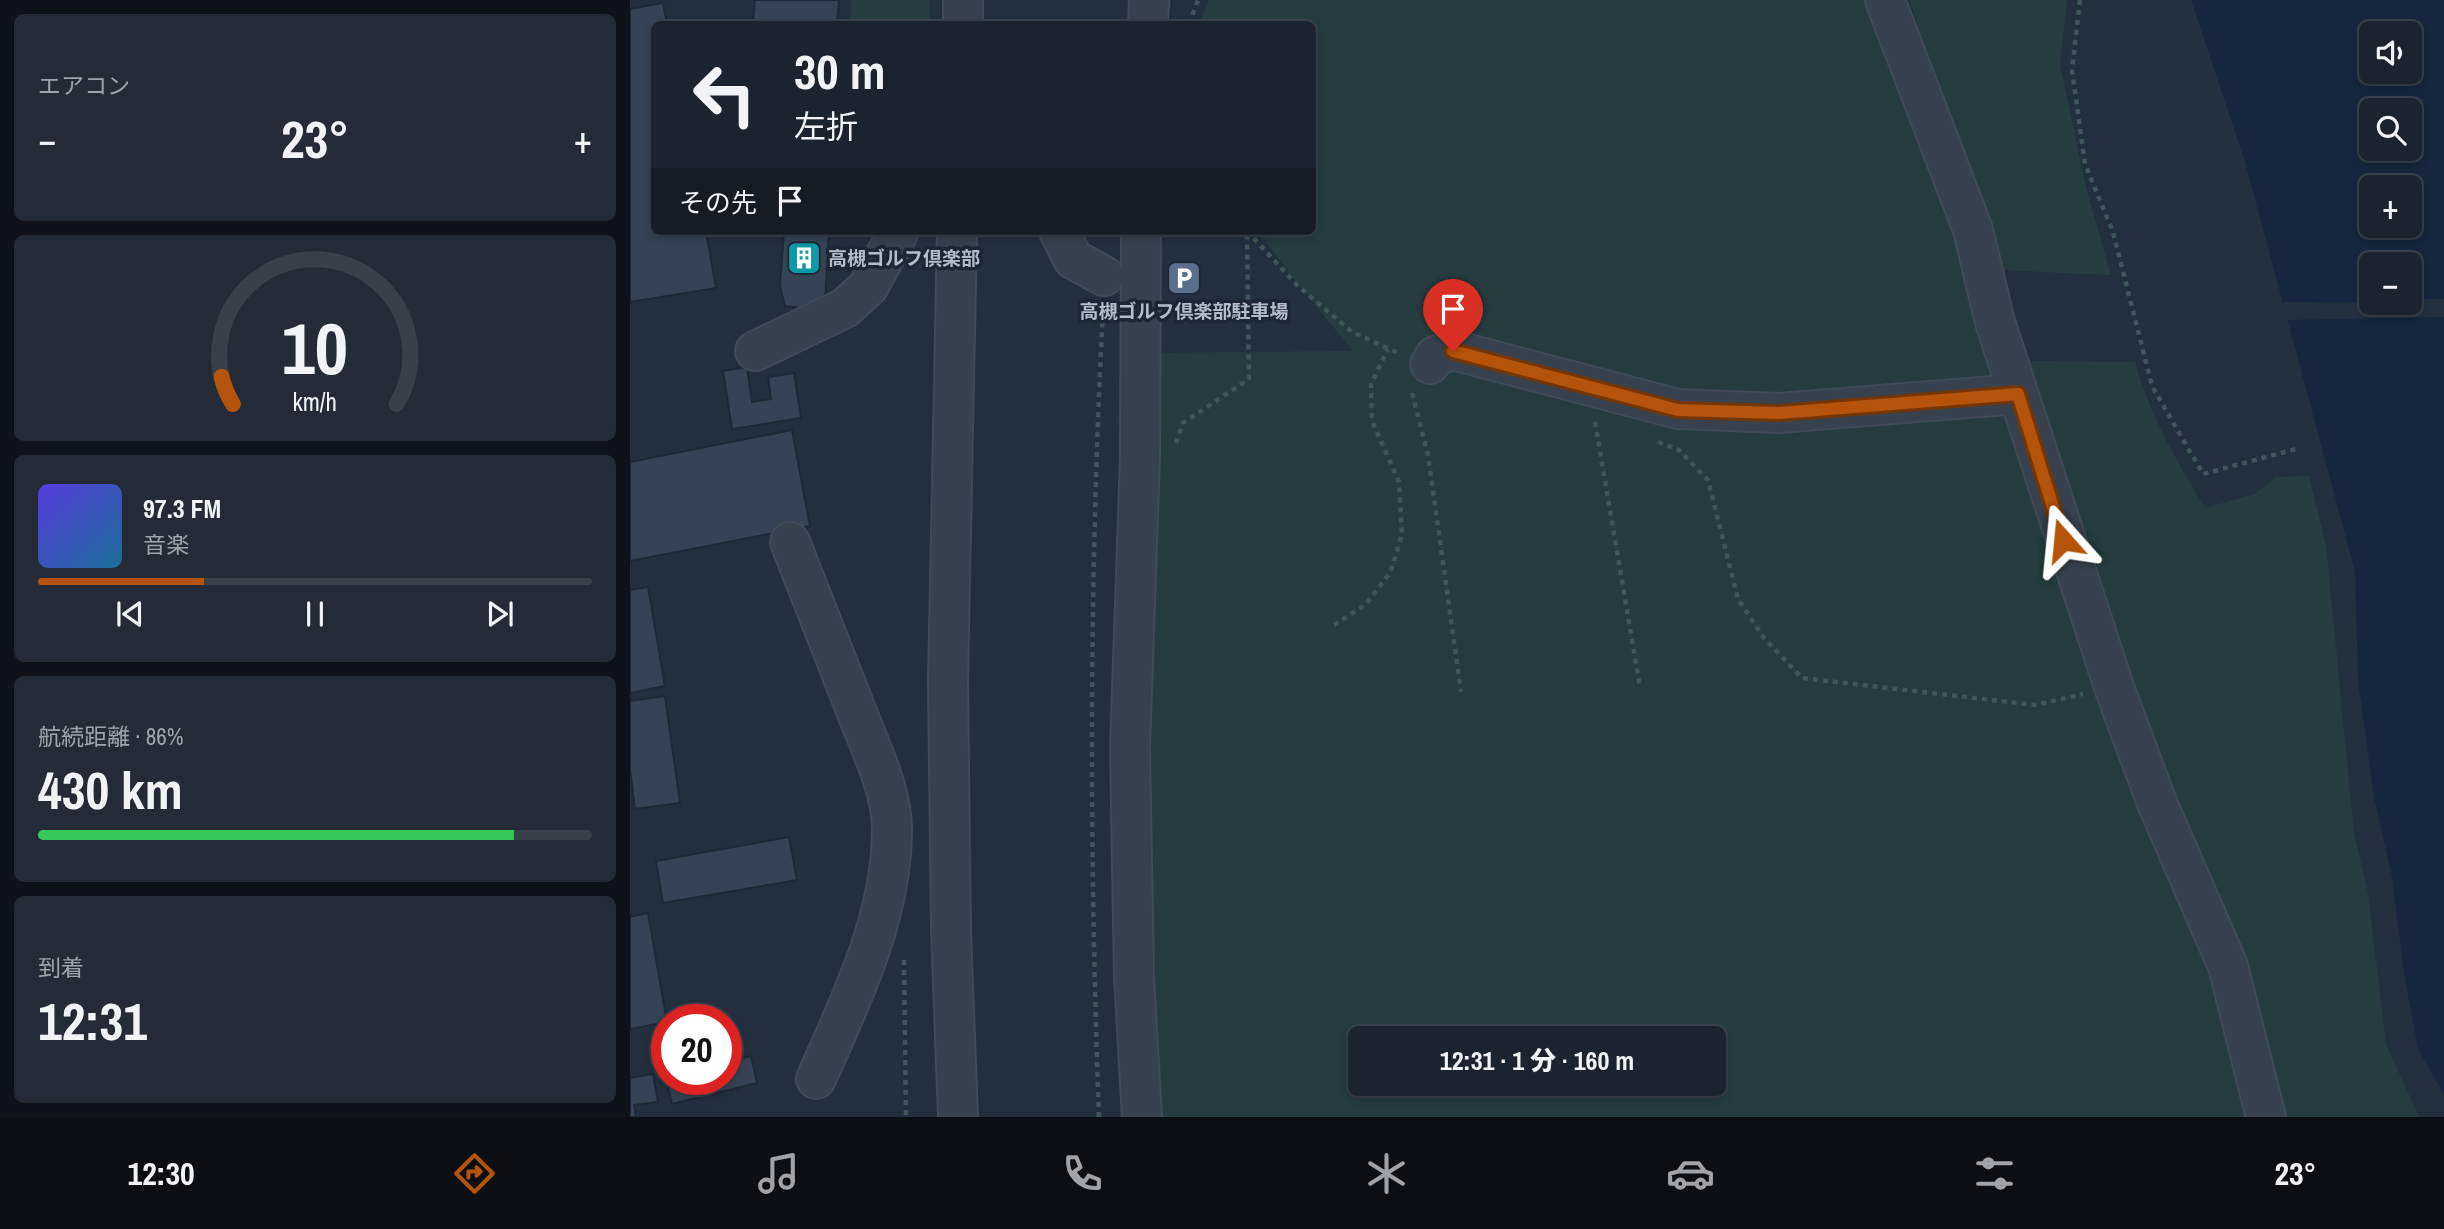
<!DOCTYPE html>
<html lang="ja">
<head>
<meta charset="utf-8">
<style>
	body { margin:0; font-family:"Archivo Narrow","Noto Sans JP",sans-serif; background:#242b36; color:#f1f3f6; height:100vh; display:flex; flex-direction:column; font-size:26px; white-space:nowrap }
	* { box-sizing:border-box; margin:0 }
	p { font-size:23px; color:#a0a4aa }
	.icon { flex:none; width:38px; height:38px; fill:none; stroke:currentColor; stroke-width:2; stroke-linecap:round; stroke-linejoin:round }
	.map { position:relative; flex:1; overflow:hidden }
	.drawer { display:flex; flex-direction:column; gap:14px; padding:14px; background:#0f1319; width:630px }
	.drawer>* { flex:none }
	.banner { position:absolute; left:21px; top:21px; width:665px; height:214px; border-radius:10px; box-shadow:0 4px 10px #0003,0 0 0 2px #39404a; background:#1b232e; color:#f1f3f6; overflow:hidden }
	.tools { position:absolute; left:1729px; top:21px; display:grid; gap:14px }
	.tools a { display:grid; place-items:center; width:63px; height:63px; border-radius:10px; background:#1b232e; box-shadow:0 4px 10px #0003,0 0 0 2px #39404a; font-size:35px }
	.speed { position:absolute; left:21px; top:1004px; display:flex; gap:14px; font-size:35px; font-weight:700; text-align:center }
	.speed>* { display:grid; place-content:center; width:91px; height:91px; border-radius:50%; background:#1b232e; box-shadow:0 4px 10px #0003,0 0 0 2px #39404a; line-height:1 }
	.speed .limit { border:10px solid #d22; background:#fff; color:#111 }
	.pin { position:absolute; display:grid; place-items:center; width:60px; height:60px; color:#fff; margin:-72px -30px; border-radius:50% 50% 50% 0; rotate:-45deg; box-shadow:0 0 7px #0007 }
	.pin .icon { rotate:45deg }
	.me { position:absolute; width:77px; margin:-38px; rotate:342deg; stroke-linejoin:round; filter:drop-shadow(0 0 5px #0008) }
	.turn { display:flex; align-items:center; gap:24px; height:147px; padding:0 28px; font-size:32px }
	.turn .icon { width:91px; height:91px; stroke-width:2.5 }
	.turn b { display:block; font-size:49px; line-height:60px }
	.then { display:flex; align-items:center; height:66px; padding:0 28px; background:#0003; gap:14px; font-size:26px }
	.big { font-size:52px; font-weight:800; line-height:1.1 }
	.drawer .widget { flex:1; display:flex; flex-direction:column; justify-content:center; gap:10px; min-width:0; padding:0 24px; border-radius:10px; background:#242b36 }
	.drawer .dial { align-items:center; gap:0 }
	.dial svg { height:182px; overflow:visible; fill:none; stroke:#39404a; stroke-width:7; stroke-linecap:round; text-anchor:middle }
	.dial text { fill:#f1f3f6; stroke:none }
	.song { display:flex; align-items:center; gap:21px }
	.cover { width:84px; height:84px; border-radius:10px; background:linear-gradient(135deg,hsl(250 70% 55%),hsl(200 70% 35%)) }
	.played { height:7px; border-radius:4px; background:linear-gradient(90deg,#b45309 30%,#39404a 30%) }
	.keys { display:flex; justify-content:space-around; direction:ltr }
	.heat { display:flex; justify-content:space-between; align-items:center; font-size:38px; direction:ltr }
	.charge { height:10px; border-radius:5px; background:linear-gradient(90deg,#34c759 86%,#39404a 0) }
	.trip { position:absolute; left:718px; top:1026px; width:378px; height:70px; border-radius:10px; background:#1b232e; box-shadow:0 4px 10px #0003,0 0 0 2px #39404a; font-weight:800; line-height:70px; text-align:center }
	.dock { display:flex; height:112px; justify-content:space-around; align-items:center; background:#0b0e12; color:#a0a4aa }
	.dock .icon { width:49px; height:49px }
	.dock .selected { color:#b45309 }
	.dock b { font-size:32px; color:#f1f3f6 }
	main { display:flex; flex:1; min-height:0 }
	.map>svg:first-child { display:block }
	.green { fill:#263c3f; fill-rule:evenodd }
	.water { fill:#17263c; fill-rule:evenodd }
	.pier { fill:#242f3e }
	.building { fill:#364354; stroke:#1f2835; stroke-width:2 }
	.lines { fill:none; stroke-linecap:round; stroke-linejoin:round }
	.minor-casing { stroke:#414a57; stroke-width:42 }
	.path { stroke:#3f5557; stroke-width:4.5; stroke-dasharray:5 5; stroke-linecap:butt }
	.minor { stroke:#38414e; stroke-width:38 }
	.route-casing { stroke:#753606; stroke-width:18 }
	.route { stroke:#b45309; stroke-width:12 }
	.labels { text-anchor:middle; stroke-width:7; stroke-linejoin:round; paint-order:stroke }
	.poi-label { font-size:19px; font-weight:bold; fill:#b4bcc9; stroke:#1d2633; text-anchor:start }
</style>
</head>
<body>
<main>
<section class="drawer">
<div class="widget"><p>エアコン</p>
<div class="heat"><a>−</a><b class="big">23°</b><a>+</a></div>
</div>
<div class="widget dial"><svg viewBox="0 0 100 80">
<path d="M14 69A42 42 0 1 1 86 69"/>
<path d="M14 69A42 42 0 0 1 9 57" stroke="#b45309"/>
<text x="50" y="56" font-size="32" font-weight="700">10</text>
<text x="50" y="72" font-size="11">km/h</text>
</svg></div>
<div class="widget">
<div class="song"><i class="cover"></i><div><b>97.3 FM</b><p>音楽</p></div></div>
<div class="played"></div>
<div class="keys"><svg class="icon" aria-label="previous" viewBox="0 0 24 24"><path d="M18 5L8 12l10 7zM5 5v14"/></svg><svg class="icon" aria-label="pause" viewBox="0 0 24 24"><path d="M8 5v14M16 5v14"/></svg><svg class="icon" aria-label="next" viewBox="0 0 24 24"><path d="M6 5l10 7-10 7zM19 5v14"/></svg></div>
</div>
<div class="widget"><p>航続距離 · 86%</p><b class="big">430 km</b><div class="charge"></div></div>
<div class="widget"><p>到着</p><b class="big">12:31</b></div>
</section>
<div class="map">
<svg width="1814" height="1117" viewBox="0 0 1814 1117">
	<rect width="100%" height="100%" fill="#242f3e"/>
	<!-- green -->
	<g class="green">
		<polygon points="221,0 299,0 300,24 220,24"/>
		<path d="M 579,0 L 1240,0 L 1307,159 L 1560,901 L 1625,1117 L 490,1117 L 486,678 L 494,353 L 723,351 L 657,271 L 629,231 L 682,231 L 682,24 L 569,24 ZM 730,1038 L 1083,1038 L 1083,1083 L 730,1083 Z"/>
		<polygon points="1279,0 1437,0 1430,65 1457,191 1481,275 1370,270"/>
		<path d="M 1389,361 L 1505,362 C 1519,413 1547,462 1575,508 L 1625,494 L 1646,477 L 1679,476 L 1696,545 L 1724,833 L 1738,893 L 1756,1044 L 1789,1117 L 1645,1117 L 1538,807 Z"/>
	</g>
	<!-- water -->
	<path class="water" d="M 1561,0 L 1814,0 L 1814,1094 L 1788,1049 L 1774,973 L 1762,877 L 1744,797 L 1728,681 L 1725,571 L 1615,162 ZM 1741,33 L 1780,33 L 1780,72 L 1741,72 ZM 1741,110 L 1780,110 L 1780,149 L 1741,149 ZM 1741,187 L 1780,187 L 1780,226 L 1741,226 ZM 1741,264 L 1780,264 L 1780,303 L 1741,303 Z"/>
	<!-- pier -->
	<polygon class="pier" points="1780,299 1814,299 1814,317 1656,320 1652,302 1780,303"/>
	<!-- building -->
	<g class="building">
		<polygon points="125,0 209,0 207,24 123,24"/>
		<polygon points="528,0 542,0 540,20 527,19"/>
		<polygon points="33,3 37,24 24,24 24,231 76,231 86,288 0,302 0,9"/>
		<polygon points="154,231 199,231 195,301 188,310 155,306 150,286"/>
		<polygon points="117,367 122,402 141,399 138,377 164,373 171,418 102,429 93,371"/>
		<polygon points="162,430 180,526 0,561 0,462"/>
		<polygon points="18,587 35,686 0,693 0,590"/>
		<polygon points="35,696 50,803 5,809 0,770 0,701"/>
		<polygon points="159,837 167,880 33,903 26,861"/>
		<polygon points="18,913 37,1022 0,1029 0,917"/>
		<polygon points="121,1056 127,1083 42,1104 36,1078 96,1080 96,1062"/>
		<polygon points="23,1074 28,1102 4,1105 6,1117 0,1117 0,1078"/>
	</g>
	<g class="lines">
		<!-- minor casing -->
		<g class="minor-casing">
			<g id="minor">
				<polyline points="1255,0 1343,230 1365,322 1484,687 1527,803 1598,966 1636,1117"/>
				<polyline points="333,24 333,0"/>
				<polyline points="518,24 519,0"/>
				<polyline points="327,231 318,681 321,930 328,1117"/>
				<polyline points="429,231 443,259 474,276"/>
				<polyline points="511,231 510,457 500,748 504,977 512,1117"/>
				<polyline points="125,351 215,308 238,287 269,231"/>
				<polyline points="800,364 805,356 823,350 1048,409 1149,413 1388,394"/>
				<path d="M 160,542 C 182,598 204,654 226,710 C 240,747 263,792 262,832 C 261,919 221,1000 186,1079"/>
			</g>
		</g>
		<!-- path -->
		<g class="path">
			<polyline points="1450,0 1442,70 1455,164 1483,232 1522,386 1573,474 1666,449"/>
			<polyline points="559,24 568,0"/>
			<polyline points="617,231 667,285 722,332 768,353"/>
			<polyline points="782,393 798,455 831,692"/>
			<polyline points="965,422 1010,687"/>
			<polyline points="1028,442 1049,450 1078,480 1108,599 1134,638 1172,678 1405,705 1453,694"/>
			<polyline points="546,443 553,423 619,379 617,233"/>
			<polyline points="704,625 735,605 760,573 772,535 769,482 742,421 741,384 758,349"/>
			<polyline points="274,960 276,1117"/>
			<path d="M 469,1117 C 459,848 459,578 473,310"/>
		</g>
		<!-- minor -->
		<use href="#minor" class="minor"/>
	</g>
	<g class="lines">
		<!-- route casing -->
		<g class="route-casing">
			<polyline id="route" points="823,351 1048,410 1149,413 1388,394 1433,540"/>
		</g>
		<!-- route -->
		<use href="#route" class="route"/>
	</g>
	<!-- icons -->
	<defs>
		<g id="building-square" transform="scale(1.75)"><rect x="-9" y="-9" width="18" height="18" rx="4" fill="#0f9aa8" stroke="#1d2633"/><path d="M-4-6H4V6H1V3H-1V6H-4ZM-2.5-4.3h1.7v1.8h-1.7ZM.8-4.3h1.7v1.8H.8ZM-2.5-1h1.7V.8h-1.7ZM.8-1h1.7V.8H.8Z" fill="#fff"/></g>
		<g id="parking-square" transform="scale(1.75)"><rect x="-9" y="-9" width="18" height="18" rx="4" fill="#5c6f8a" stroke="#1d2633"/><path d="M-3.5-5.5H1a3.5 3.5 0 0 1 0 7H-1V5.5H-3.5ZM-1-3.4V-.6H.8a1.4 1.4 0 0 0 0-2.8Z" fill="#fff"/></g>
	</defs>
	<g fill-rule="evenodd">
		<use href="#building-square" x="174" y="258"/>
		<use href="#parking-square" x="554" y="278"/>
	</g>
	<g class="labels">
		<!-- poi labels -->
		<g class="poi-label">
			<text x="198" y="265">高槻ゴルフ倶楽部</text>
			<text x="554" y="318" text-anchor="middle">高槻ゴルフ倶楽部駐車場</text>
		</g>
	</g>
</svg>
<div class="tools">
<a><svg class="icon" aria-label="sound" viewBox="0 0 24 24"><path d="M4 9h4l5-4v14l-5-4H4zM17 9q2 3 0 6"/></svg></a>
<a><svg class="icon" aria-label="search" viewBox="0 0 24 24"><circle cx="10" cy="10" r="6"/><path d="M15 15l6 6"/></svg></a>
<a>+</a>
<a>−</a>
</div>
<div class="speed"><div class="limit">20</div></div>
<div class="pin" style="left:823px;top:351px;background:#d93025"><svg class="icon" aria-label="arrive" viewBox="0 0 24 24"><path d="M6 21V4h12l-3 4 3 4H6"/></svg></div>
<svg class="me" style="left:1433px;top:540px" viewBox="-20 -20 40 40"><path d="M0-17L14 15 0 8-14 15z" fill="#b45309" stroke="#fff" stroke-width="4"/></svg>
<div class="trip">12:31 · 1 分 · 160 m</div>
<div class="banner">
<div class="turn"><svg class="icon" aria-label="left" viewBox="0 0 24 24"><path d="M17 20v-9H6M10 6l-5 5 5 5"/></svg><div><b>30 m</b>左折</div></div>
<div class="then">その先<svg class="icon" aria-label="arrive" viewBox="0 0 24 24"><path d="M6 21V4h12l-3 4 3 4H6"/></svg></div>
</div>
</div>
</main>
<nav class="dock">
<b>12:30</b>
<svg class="icon selected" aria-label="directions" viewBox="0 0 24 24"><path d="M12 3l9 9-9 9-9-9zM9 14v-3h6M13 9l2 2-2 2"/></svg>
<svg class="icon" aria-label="music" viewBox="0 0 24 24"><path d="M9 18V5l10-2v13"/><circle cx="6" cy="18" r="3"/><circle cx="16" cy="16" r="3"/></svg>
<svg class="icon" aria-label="phone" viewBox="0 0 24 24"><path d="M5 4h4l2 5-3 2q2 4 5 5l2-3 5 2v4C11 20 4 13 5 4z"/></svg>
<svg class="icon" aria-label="climate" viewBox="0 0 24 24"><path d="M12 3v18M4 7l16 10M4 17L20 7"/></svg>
<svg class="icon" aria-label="car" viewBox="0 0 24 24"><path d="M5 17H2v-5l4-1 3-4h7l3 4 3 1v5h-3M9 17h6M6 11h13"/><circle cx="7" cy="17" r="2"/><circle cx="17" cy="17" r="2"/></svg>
<svg class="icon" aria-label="filters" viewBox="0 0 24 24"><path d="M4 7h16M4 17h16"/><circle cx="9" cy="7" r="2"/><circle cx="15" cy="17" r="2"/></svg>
<b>23°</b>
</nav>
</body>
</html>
